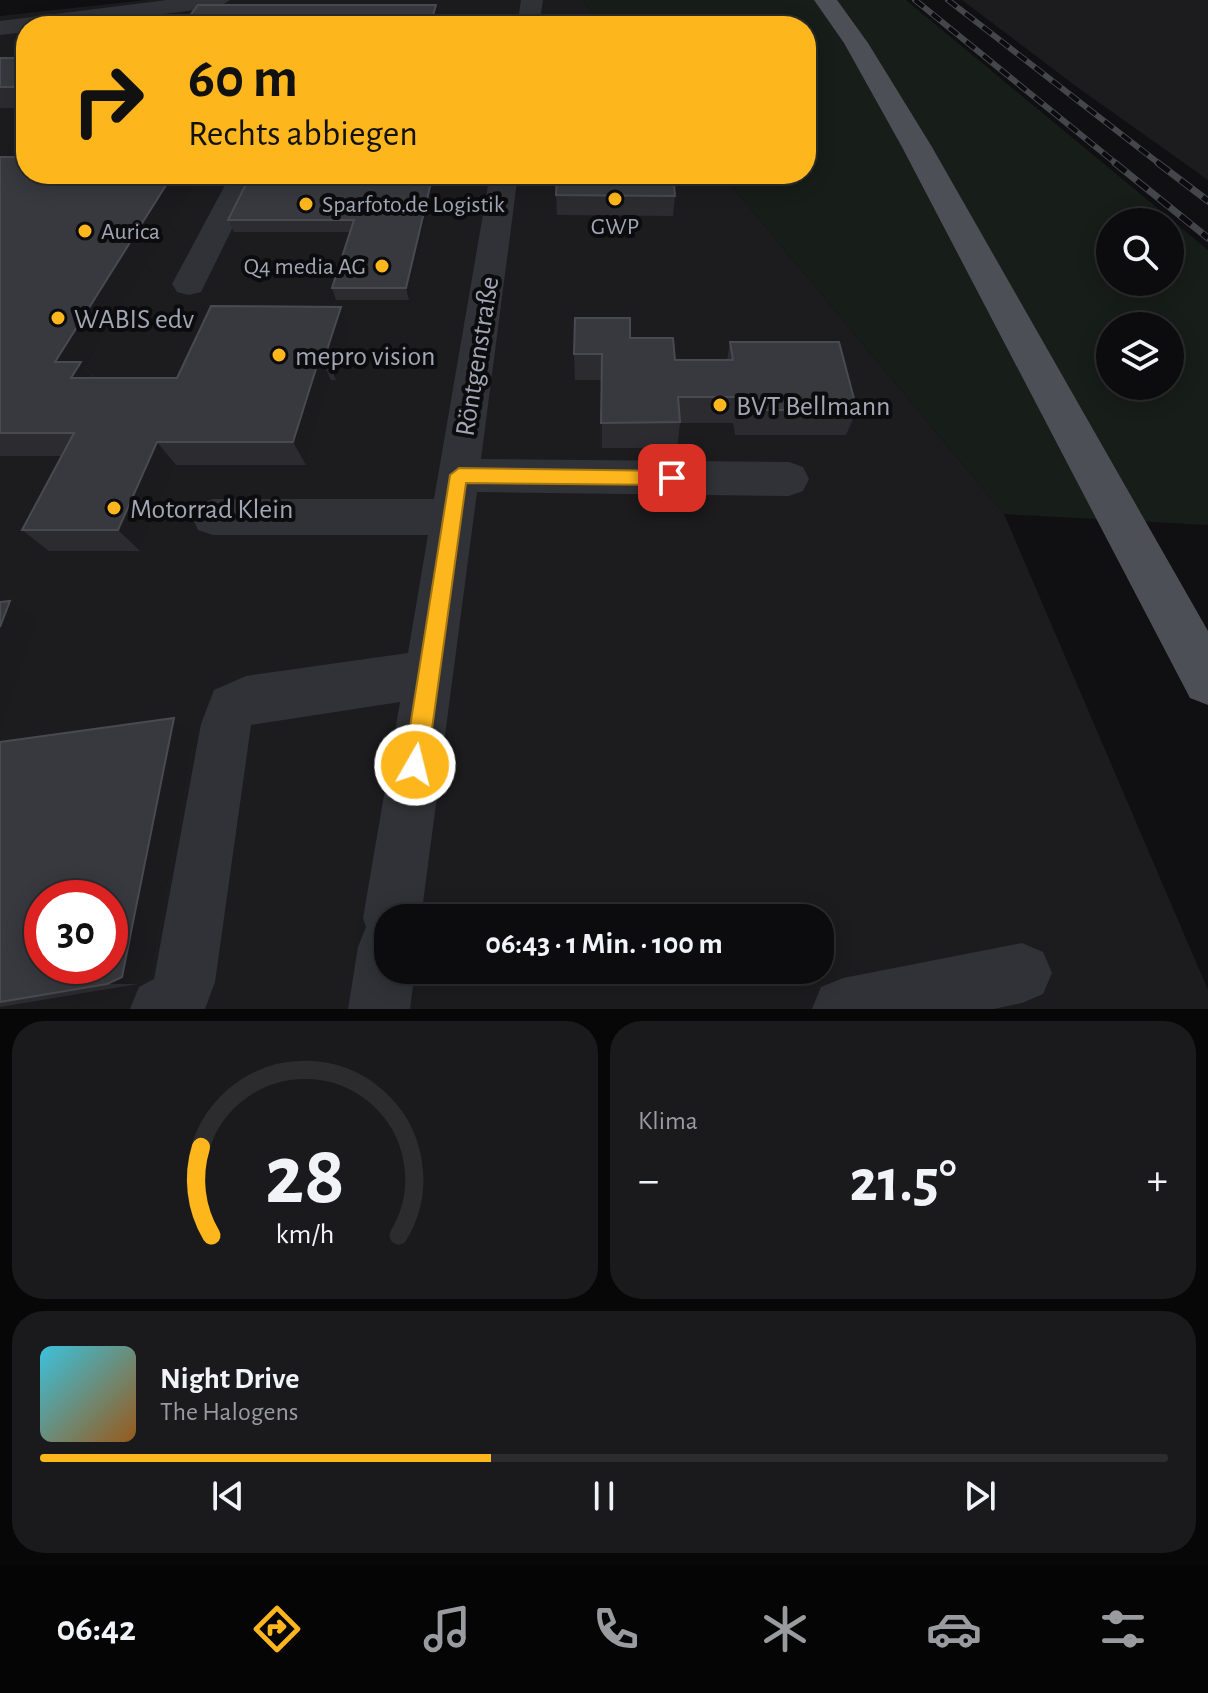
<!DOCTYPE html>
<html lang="de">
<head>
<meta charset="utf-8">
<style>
	body { margin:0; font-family:"Alegreya Sans",sans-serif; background:#1a1a1c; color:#f1f3f6; height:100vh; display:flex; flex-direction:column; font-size:30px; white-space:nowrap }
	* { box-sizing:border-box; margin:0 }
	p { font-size:26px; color:#9a9b9e }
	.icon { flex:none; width:44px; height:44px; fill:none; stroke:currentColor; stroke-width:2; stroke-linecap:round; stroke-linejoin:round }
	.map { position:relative; height:1009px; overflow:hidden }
	.drawer { display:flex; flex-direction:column; gap:12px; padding:12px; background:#070708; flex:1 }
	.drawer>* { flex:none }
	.top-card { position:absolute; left:16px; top:16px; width:800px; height:168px; border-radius:32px; box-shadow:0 4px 20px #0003,0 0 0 2px #2c2c2e; background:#fdb71d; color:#111; overflow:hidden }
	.tools { position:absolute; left:1096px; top:208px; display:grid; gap:16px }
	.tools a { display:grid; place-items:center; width:88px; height:88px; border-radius:50%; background:#0c0c0e; box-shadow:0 4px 20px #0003,0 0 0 2px #2c2c2e; font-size:40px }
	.speed { position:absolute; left:24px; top:880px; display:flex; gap:16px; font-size:40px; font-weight:700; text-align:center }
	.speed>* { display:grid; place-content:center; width:104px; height:104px; border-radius:50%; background:#0c0c0e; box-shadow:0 4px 20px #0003,0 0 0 2px #2c2c2e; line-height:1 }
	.speed .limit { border:12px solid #d22; background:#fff; color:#111 }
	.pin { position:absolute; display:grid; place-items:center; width:68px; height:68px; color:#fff; margin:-34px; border-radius:16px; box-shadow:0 4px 12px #0006 }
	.me { position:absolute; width:88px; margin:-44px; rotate:8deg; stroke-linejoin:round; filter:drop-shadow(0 0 6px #0008) }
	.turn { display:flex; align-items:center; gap:28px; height:168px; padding:0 40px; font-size:36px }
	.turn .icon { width:104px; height:104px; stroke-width:2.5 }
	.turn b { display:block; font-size:56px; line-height:68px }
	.big { font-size:60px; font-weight:700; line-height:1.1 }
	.drawer .card { flex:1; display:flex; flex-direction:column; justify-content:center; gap:12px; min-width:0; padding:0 28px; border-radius:32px; background:#1a1a1c }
	.drawer .dial { align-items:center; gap:0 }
	.dial svg { height:208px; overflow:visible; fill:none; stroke:#2c2c2e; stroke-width:7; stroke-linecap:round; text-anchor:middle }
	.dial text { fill:#f1f3f6; stroke:none }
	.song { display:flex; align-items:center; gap:24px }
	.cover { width:96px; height:96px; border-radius:12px; background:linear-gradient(135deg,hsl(190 70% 55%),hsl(30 70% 35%)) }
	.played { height:8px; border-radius:4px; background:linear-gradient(90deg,#fdb71d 40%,#2c2c2e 40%) }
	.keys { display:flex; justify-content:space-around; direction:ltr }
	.heat { display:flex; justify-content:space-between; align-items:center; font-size:44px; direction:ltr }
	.drawer .tiles { flex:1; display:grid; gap:12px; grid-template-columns:1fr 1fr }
	.card:last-child { grid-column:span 2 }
	.trip { position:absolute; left:374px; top:904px; width:460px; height:80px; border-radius:32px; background:#0c0c0e; box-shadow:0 4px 20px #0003,0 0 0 2px #2c2c2e; font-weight:700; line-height:80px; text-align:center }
	.tabs { display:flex; height:128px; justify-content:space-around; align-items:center; background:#050506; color:#9a9b9e }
	.tabs .icon { width:56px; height:56px }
	.tabs .active { color:#fdb71d }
	.tabs b { font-size:36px; color:#f1f3f6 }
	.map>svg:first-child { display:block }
	.built { fill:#1c1c1f; fill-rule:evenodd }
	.green { fill:#171d18; fill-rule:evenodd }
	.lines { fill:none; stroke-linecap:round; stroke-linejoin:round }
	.minor { fill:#313237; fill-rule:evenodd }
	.major { fill:#4d4f56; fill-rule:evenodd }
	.rail-far1-casing { stroke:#44464c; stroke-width:6 }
	.rail-casing { stroke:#44464c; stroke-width:7 }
	.rail-far1 { stroke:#0c0b0d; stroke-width:4; stroke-dasharray:11; stroke-linecap:butt }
	.rail { stroke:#0c0b0d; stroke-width:5; stroke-dasharray:14; stroke-linecap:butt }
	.wall { fill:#2c2c30 }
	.shaded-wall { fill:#1b1b1e }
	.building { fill:#38393e; stroke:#494a51; stroke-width:2; fill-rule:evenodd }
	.route { fill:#fdb71d; stroke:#a47713; stroke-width:2 }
	.poi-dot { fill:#fdb71d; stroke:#0c0b0d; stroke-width:3 }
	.labels { text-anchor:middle; stroke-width:8; stroke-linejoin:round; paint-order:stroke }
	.far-poi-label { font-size:24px; fill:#a1a6b4; stroke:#0c0b0d; text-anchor:start }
	.poi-label { font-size:28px; fill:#a1a6b4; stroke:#0c0b0d; text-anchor:start }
	.street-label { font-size:28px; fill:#a1a6b4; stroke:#0c0b0d }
</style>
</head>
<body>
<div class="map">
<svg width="1208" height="1009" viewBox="0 0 1208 1009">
	<rect width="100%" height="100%" fill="#101012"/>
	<!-- built -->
	<g class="built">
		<path d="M 146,0 L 583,0 L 601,26 L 26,26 L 26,174 L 722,174 L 1004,514 L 1208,990 L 1208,1009 L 0,1009 L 0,16 ZM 42,898 L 110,898 L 110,966 L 42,966 ZM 388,918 L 820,918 L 820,970 L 388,970 Z"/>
		<polygon points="962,0 1208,0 1208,180 1077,87"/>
	</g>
	<!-- green -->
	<path class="green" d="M 583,0 L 906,0 L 1208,250 L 1208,525 L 1004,514 L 722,174 L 806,174 L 806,26 L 601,26 ZM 1110,222 L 1170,222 L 1170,282 L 1110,282 ZM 1110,326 L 1170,326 L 1170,386 L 1110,386 Z"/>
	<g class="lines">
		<!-- minor -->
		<g class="minor">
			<polygon points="167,0 230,0 219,7 69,26 26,26 26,32 0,35 0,21"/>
			<polygon points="521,0 543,0 539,26 517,26"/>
			<polygon points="231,174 259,174 201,292 189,295 177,292 172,284"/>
			<polygon points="490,174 518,174 481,459 789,462 803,467 809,479 803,491 789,496 477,492 421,918 388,918 388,970 415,970 410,1009 348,1009 358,947 366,927 363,918 400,702 251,725 215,982 205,1009 130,1009 139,987 154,979 201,724 214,690 246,676 408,653 428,535 213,535 198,530 192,517 198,504 213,499 434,499"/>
			<polygon points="1022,943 1043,952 1052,973 1043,994 1022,1003 994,1009 812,1009 821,987 843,978"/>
		</g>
		<!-- major -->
		<polygon class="major" points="814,0 837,0 868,43 932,147 1208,631 1208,705 1190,698 902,147 844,43"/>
		<!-- rail-far1 casing -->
		<g class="rail-far1-casing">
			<g id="rail-far1">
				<polyline points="915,0 1118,165"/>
				<polyline points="948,0 1161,165"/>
			</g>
		</g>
		<!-- rail casing -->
		<g class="rail-casing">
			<g id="rail">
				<polyline points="1115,163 1208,238"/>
				<polyline points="1158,163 1208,201"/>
			</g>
		</g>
		<!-- rail-far1 -->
		<use href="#rail-far1" class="rail-far1"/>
		<!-- rail -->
		<use href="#rail" class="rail"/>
	</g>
	<!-- wall -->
	<g class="wall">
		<rect x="0" y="58" width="26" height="50"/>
		<polygon points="0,157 26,174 192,174 197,183 86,369 95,378 177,378 351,331 336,380 331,380 306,465 176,465 140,551 49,551 22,530 62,456 0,456"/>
		<polygon points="437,180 409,300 336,300 332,288 350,232 234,232 228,220"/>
		<polygon points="556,195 675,196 673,216 557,215"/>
		<polygon points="630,338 675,360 727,360 730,342 857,410 846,435 735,435 733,423 680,423 677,448 602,448 602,380 575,380 574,354"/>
		<polygon points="174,718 196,732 151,977 138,984 0,1007 0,742"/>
	</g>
	<!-- shaded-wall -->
	<g class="shaded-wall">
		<polygon points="436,5 440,26 430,26"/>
		<polygon points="26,74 26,106 13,87"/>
		<polygon points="173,174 192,174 197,183 86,369 101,386 92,402 55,362"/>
		<polygon points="433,174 436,174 437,180 409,300 406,288"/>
		<polygon points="341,307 351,331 336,380 325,356"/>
		<polygon points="320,356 331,380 306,465 293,442"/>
		<polygon points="157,442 176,465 140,551 118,530"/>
		<polygon points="10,601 38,619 0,729 0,627"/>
		<polygon points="174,718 196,732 151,977 138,984 107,984"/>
	</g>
	<!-- building -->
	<g class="building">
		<polygon points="198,5 436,5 430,26 182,26"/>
		<polygon points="0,58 26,58 26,74 13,87 0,87"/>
		<polygon points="0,157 26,157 26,174 173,174 55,362 81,362 71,378 177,378 211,306 341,307 325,356 320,356 293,442 157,442 118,530 22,530 74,433 0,433"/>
		<polygon points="271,174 433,174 406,288 332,288 354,220 228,220 248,180 268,180"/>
		<polygon points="557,174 673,174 675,196 556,195"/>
		<polygon points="575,318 630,318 630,338 673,338 675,360 733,360 730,342 839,342 857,410 741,410 739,397 678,397 680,422 601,423 602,354 574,354"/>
		<polygon points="10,601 0,627 0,602"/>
		<path d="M 174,718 L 122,977 L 107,984 L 0,1002 L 0,742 ZM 42,898 L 110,898 L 110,966 L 42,966 Z"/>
	</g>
	<!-- route -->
	<polygon class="route" points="459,468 672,471 681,478 672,485 466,483 427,765 423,773 415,777 407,773 404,765 450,475"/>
	<!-- markers -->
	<g class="poi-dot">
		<circle cx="615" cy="199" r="8"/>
		<circle cx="306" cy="204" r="8"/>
		<circle cx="85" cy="231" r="8"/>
		<circle cx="382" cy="266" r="8"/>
		<circle cx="58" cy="318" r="8"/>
		<circle cx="279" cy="355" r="8"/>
		<circle cx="720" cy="405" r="8"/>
		<circle cx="114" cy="508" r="8"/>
	</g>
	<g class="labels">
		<!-- far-poi labels -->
		<g class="far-poi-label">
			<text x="322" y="212">Sparfoto.de Logistik</text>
			<text x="615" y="234" text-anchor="middle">GWP</text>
			<text x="101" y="239">Aurica</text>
			<text x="366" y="274" text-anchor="end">Q4 media AG</text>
		</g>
		<!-- poi labels -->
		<g class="poi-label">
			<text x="74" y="328">WABIS edv</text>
			<text x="295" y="365">mepro vision</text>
			<text x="736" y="415">BVT Bellmann</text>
			<text x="130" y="518">Motorrad Klein</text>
		</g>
		<!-- street labels -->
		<g class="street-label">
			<text transform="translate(476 356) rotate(-81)" y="10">Röntgenstraße</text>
		</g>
	</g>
</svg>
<div class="tools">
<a><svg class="icon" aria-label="search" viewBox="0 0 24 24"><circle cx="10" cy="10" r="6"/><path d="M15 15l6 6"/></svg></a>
<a><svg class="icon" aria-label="layers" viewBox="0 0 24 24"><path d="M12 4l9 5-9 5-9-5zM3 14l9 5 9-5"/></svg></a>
</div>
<div class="speed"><div class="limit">30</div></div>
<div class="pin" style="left:672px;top:478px;background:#d93025"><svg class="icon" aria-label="arrive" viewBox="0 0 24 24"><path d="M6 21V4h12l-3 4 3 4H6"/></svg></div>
<svg class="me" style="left:415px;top:765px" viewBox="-20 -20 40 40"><circle r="17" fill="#fdb71d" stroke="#fff" stroke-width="3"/><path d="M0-11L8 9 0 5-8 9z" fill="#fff"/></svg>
<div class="trip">06:43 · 1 Min. · 100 m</div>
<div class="top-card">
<div class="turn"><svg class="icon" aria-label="right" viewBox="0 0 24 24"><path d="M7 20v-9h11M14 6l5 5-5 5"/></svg><div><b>60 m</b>Rechts abbiegen</div></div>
</div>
</div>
<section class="drawer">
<div class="tiles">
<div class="card dial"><svg viewBox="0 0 100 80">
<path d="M14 69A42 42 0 1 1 86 69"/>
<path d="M14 69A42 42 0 0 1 10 35" stroke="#fdb71d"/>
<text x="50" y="56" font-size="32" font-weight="700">28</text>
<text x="50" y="72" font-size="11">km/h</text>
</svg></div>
<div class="card"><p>Klima</p>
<div class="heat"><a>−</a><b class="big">21.5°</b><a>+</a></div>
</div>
<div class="card">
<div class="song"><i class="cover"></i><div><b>Night Drive</b><p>The Halogens</p></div></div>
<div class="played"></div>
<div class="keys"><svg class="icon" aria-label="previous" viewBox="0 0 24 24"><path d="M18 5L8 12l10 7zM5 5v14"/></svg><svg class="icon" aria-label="pause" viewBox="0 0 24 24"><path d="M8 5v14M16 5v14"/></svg><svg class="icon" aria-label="next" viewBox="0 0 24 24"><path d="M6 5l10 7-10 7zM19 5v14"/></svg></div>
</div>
</div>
</section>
<nav class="tabs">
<b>06:42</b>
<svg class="icon active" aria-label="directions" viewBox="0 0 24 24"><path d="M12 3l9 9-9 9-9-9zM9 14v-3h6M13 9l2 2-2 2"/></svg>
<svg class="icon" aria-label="music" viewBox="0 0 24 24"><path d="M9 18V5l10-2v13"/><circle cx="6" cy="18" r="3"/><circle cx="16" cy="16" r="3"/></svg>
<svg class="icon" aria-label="phone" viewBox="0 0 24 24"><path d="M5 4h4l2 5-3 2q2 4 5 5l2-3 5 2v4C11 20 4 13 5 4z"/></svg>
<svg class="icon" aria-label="climate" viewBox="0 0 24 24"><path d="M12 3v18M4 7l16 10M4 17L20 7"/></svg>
<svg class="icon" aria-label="car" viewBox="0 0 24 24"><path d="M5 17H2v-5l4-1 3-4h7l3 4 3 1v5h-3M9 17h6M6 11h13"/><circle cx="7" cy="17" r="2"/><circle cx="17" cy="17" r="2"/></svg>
<svg class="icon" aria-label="filters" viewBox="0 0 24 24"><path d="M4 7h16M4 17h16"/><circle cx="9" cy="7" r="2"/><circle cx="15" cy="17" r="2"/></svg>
</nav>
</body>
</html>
